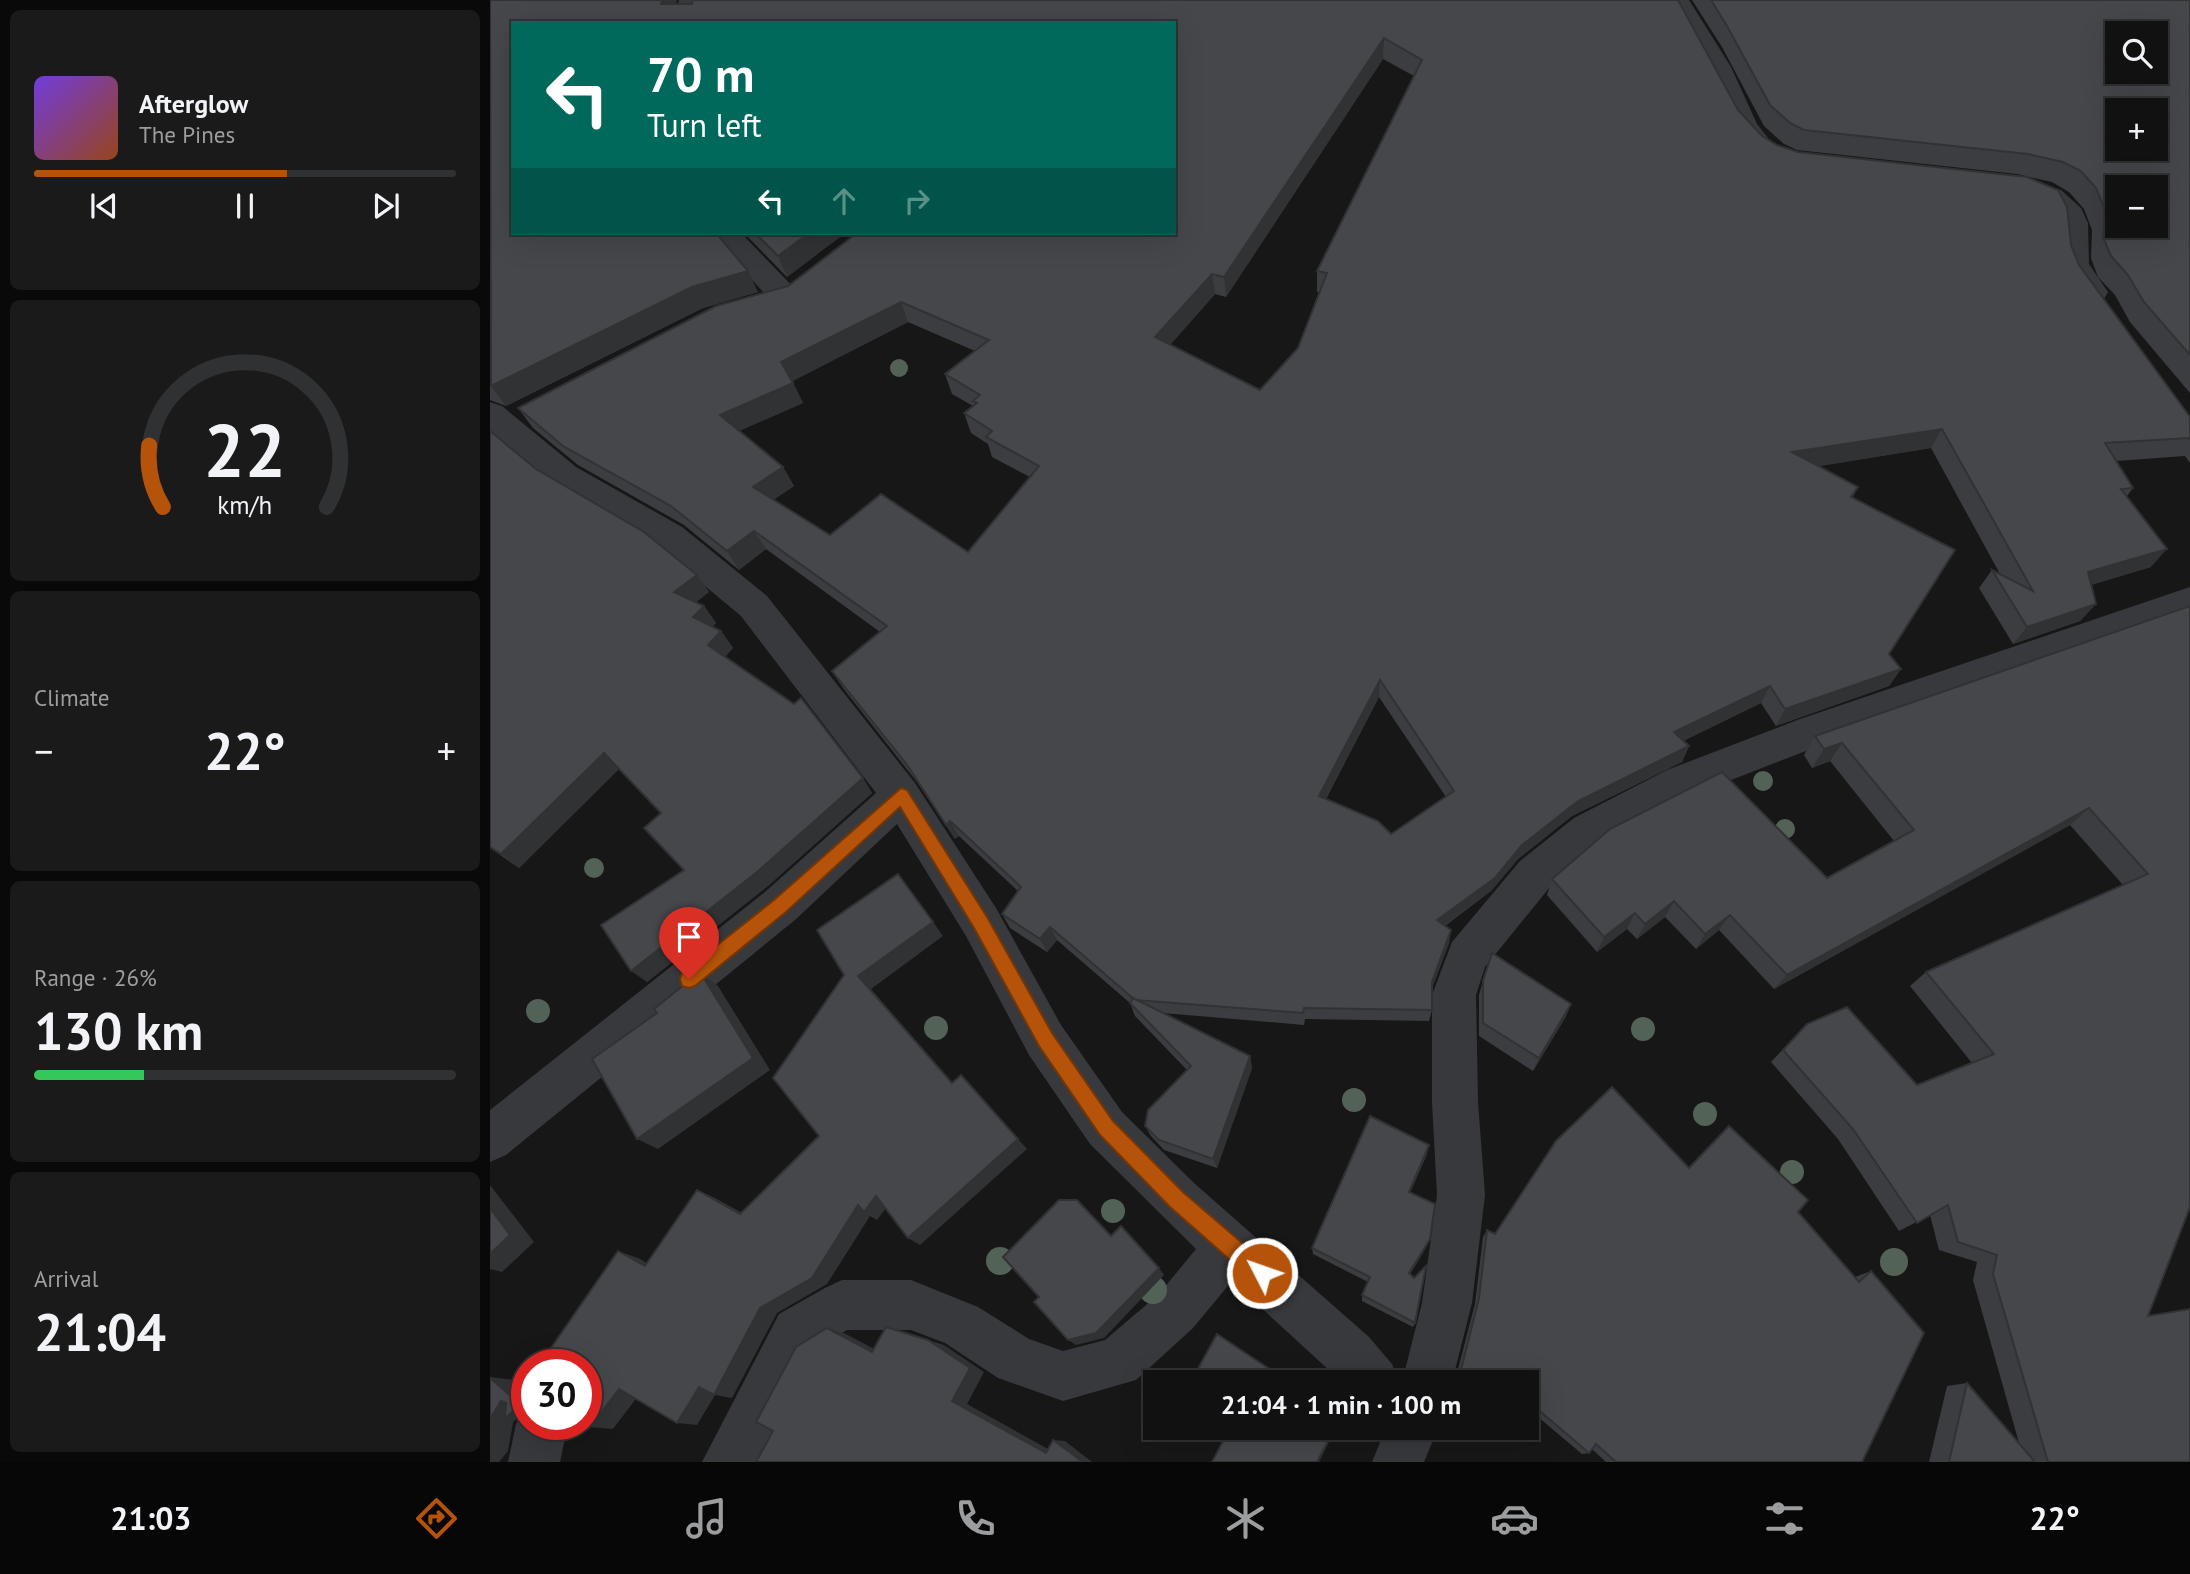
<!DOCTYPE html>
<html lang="en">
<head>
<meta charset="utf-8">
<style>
	body { margin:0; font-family:"PT Sans",sans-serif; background:#1a1a1b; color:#f1f3f6; height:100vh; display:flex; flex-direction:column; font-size:26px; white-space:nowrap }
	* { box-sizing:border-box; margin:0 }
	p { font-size:23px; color:#9c9d9f }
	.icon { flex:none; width:38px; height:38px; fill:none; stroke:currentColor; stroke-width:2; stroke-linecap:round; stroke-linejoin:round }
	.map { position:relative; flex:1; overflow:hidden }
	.side { display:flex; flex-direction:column; gap:10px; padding:10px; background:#09090a; width:490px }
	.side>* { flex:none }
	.top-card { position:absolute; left:21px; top:21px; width:665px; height:214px; border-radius:0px; box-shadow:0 7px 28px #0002,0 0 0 2px #303132; background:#00695c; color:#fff; overflow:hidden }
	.buttons { position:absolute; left:1615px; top:21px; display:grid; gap:14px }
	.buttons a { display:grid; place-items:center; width:63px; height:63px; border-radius:0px; background:#111112; box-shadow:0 7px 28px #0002,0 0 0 2px #303132; font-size:35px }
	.speed { position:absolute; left:21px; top:1349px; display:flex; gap:14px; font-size:35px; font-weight:700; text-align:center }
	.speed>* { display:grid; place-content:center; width:91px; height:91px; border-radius:50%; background:#111112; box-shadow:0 7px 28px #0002,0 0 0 2px #303132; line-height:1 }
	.speed .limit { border:10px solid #d22; background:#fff; color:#111 }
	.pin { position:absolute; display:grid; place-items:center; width:60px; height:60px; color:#fff; margin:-72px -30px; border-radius:50% 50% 50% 0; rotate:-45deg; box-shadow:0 0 7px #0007 }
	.pin .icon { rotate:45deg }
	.me { position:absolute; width:77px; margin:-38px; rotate:311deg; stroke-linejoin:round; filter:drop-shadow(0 0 5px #0008) }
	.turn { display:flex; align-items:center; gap:24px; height:147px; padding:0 21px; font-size:32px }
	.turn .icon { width:91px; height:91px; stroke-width:2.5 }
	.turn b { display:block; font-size:49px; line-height:60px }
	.lanes { display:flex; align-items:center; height:66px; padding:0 21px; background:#0003; justify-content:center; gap:35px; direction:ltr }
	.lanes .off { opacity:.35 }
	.big { font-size:52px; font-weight:600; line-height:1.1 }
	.side .card { flex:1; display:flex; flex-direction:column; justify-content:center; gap:10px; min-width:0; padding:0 24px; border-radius:10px; background:#1a1a1b }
	.side .dial { align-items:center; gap:0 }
	.dial svg { height:182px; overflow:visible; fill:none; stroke:#303132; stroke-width:7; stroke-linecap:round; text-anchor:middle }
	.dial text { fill:#f1f3f6; stroke:none }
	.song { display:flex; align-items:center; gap:21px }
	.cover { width:84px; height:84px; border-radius:10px; background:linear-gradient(135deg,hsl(260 70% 55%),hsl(20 70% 35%)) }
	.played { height:7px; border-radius:4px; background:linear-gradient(90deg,#b45309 60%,#303132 60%) }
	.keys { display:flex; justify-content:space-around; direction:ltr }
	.heat { display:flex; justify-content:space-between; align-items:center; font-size:38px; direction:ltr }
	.charge { height:10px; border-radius:5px; background:linear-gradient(90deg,#34c759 26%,#303132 0) }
	.trip { position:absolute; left:653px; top:1370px; width:396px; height:70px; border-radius:0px; background:#111112; box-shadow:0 7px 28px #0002,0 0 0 2px #303132; font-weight:600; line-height:70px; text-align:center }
	.dock { display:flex; height:112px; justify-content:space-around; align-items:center; background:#070707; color:#9c9d9f }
	.dock .icon { width:49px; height:49px }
	.dock .current { color:#b45309 }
	.dock b { font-size:32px; color:#f1f3f6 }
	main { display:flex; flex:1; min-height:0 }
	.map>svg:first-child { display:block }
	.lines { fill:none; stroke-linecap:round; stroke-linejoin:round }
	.minor { fill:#38393d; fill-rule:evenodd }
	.tree { fill:#536256 }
	.wall { fill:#3c3d40; fill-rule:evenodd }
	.shaded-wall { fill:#313234 }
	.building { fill:#46474b; stroke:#313234; stroke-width:2; fill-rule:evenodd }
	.route { fill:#b45309; stroke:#753606; stroke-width:2 }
</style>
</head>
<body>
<main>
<section class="side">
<div class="card">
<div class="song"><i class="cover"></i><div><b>Afterglow</b><p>The Pines</p></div></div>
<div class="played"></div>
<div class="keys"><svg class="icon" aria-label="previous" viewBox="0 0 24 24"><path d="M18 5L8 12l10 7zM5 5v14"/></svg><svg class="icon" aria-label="pause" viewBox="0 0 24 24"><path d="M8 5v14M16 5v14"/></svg><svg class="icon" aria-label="next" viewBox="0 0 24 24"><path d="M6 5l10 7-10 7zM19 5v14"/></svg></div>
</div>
<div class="card dial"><svg viewBox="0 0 100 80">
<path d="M14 69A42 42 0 1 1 86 69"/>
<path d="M14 69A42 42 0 0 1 8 42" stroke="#b45309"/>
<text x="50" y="56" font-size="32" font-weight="700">22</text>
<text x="50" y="72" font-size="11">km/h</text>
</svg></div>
<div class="card"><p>Climate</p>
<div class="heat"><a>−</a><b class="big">22°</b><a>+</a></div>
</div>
<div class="card"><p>Range · 26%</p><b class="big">130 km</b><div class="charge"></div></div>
<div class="card"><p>Arrival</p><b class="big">21:04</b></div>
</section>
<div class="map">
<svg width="1700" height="1462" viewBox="0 0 1700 1462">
	<rect width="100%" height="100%" fill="#171718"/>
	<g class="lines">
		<!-- minor -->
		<g class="minor">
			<polygon points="189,0 215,0 209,23 183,23"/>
			<polygon points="1173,0 1199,0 1241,67 1267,124 1278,138 1274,144 1264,146 1254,144 1244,132 1215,67"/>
			<path d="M 1535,179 L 1571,190 L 1591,208 L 1598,223 L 1599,264 L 1618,292 L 1614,299 C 1589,306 1567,277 1567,252 C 1567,240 1574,227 1566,215 C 1555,199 1530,202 1521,188 L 1525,182 Z"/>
			<polygon points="220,233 251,233 306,290 310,297 306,304 295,307 284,304"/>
			<polygon points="0,402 12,406 86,467 192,527 277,596 425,783 506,908 571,1025 632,1112 704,1183 879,1337 902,1364 909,1382 852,1382 742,1281 703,1328 646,1380 573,1401 508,1378 455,1343 421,1330 357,1330 325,1350 266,1462 212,1462 289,1314 335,1288 352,1280 421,1280 488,1307 539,1339 573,1351 615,1340 669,1294 706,1249 600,1144 539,1055 476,936 407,824 305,920 16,1155 0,1162 0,1110 275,892 386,793 251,616 168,547 62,485 0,432"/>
			<polygon points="1700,587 1700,617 1321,749 1205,794 1112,844 1060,887 995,967 986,995 988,1102 995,1195 982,1303 962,1382 912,1382 932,1303 947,1195 942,1102 942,995 962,942 1030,861 1084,818 1177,770 1310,719"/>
			<polygon points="37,1405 37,1424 78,1424 70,1462 18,1462 26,1424"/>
			<polygon points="896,1428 948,1428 934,1462 882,1462"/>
		</g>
	</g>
	<!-- trees -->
	<g class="tree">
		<circle cx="409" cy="368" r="9"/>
		<circle cx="1273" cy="781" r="10"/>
		<circle cx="1295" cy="829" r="10"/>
		<circle cx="104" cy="868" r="10"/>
		<circle cx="48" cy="1011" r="12"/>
		<circle cx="446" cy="1028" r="12"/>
		<circle cx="1153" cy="1029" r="12"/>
		<circle cx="864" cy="1100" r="12"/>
		<circle cx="1215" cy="1114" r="12"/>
		<circle cx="1302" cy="1172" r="12"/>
		<circle cx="623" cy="1211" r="12"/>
		<circle cx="510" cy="1261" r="14"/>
		<circle cx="1404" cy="1262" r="14"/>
		<circle cx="663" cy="1290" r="14"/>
	</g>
	<!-- wall -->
	<g class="wall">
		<path d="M 0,0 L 186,4 L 1188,0 L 1248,110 L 1271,135 L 1287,145 L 1581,245 L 1589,265 L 1700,417 L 1700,463 L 1695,456 L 1626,461 L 1643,488 L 1637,496 L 1661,567 L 1601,585 L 1606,604 L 1590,621 L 1523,644 L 1489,588 L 1502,570 L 1510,574 L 1441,448 L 1328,466 L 1368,487 L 1363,497 L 1399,654 L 1411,669 L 1399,686 L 1286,726 L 1271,703 L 1193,741 L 1199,746 L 1192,762 L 1082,816 L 1028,859 L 1001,891 L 955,926 L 961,930 L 959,943 L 942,988 L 942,1010 L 939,1021 L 815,1019 L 814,1025 L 673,1013 L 760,1056 L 762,1068 L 727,1168 L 674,1150 L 661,1136 L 655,1126 L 697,1070 L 645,1016 L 640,1003 L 567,940 L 557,952 L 520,928 L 512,914 L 528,891 L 469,836 L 465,839 L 427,782 L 353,688 L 342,671 L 390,632 L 276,549 L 249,570 L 194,525 L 88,465 L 43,428 L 28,408 L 226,306 L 684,233 L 23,23 L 268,292 L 213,308 L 16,406 L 0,400 ZM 893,59 L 924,76 L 827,271 L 827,292 L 829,292 L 808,348 L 770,390 L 680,345 L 725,294 L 736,297 ZM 418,322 L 485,351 L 455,374 L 462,394 L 483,406 L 474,413 L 481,433 L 498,444 L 502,457 L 540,477 L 478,552 L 340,535 L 283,500 L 304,486 L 293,467 L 249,431 L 313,403 L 302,381 ZM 889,697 L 956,797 L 901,834 L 836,799 Z"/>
		<polygon points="1202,0 1700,0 1700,393 1640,322 1625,295 1608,277 1601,258 1602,230 1594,209 1579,192 1562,182 1527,174 1307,150 1294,144 1274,126 1232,47"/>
		<polygon points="254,233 355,233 297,277"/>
		<polygon points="0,431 46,469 207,575 219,592 206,602 214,606 226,623 222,627 231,631 243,648 235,657 373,778 382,793 279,885 157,982 194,870 171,813 129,769 29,868 0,848"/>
		<polygon points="1700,606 1658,1316 1700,1462 1439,1462 1457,1386 1477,1383 1529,1443 1483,1280 1487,1262 1449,1250 1440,1215 1409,1231 1348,1139 1281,1062 1317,1024 1427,1085 1482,1063 1420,986 1436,972 1633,885 1580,825 1284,989 1229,930 1206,949 1175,917 1147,939 1137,929 1107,952 1057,895 1062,879 1337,878 1404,841 1340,761 1322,768 1314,755 1325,736"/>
		<polygon points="993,981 1081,1004 1075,1018 1043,1071 989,1036 989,995"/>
		<polygon points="1239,1126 1308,1212 1365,1277 1381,1271 1372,1462 1116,1462 1102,1449 1099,1453 1092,1454 1041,1411 1036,1382 978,1382 967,1373 985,1304 993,1237 997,1230 1005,1234 1199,1167"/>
		<polygon points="937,1154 920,1192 940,1239 937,1246 920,1274 925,1323 923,1327 872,1301 872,1295 878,1282 823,1254 822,1248"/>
	</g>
	<!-- shaded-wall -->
	<g class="shaded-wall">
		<polygon points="172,0 187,0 181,23 171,4"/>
		<polygon points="894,38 893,59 736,297 734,277"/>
		<polygon points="319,233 355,233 297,277 288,256"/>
		<polygon points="258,271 268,292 213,308 16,406 1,386 202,287"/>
		<polygon points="722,274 725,294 669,357 665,337"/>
		<polygon points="411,302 418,322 301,382 291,362"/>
		<polygon points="303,383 313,403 241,434 230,415"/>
		<polygon points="1452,429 1441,448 1294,472 1302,452"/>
		<polygon points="293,467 304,486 274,506 263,487"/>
		<polygon points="264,531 276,549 249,570 237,551"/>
		<polygon points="1677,549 1661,567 1583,590 1598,572"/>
		<polygon points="207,575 219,592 197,609 184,592"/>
		<polygon points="1606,604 1590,621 1523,644 1537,627"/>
		<polygon points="214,606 226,623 215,634 203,617"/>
		<polygon points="231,631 243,648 230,662 218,645"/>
		<polygon points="1411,669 1399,686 1286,726 1295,709"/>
		<polygon points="890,680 889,697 829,811 829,796"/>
		<polygon points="1280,686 1271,703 1177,749 1184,732"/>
		<polygon points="1352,743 1340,761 1322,768 1334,749"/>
		<polygon points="1199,746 1192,762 1082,816 1028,859 1001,891 944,933 947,920 1032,845 1088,801"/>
		<polygon points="114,753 129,768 29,868 11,854"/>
		<polygon points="373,778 382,793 279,885 157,982 141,971"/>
		<polygon points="1599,808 1580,825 1284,989 1297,975"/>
		<polygon points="460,821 469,836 465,839 456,825"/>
		<polygon points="1184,901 1175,917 1147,939 1155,924"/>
		<polygon points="1145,913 1137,929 1107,952 1114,937"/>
		<polygon points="1240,915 1229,930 1206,949 1215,934"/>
		<polygon points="443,922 453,936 381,989 472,1094 368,976"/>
		<polygon points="560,927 567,940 557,952 550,939"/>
		<polygon points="961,930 959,943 940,994 942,982"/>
		<polygon points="210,972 228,986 280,1070 168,1149 147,1139"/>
		<polygon points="1081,1004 1075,1018 1043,1071 1049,1058"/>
		<polygon points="760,1056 762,1068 727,1168 723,1159"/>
		<polygon points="471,1075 537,1149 430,1245 418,1238"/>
		<polygon points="939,1145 937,1154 917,1200 919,1192"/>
		<polygon points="0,1185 44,1242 12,1272 0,1269"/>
		<polygon points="207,1190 225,1198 267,1221 250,1214"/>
		<polygon points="386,1196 399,1204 387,1220 380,1216 337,1284 287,1313 242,1398 225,1395 207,1425 187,1423 209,1387 270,1308 368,1205"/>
		<polygon points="940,1239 937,1246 917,1279 919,1273"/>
		<polygon points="128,1251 148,1258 175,1273 155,1266"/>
		<polygon points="669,1268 674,1275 614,1338 586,1345 578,1340"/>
		<polygon points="337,1328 356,1334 399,1357 382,1352"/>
		<polygon points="438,1340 454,1345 494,1372 477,1404 567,1454 556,1453 462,1401"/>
		<polygon points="0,1377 24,1380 37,1391 37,1421 25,1420 23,1423 18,1451 9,1462 0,1462"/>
		<polygon points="129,1389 151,1392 123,1429 100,1427"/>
		<polygon points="845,1428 846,1428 829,1462 827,1462"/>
		<polygon points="563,1440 575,1441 602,1462 593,1462"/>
	</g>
	<!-- building -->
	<g class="building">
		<path d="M 0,0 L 172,0 L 171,4 L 202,4 L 203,0 L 1188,0 L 1248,110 L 1271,135 L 1287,145 L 1308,152 L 1537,177 L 1568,190 L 1577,207 L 1581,245 L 1589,265 L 1700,417 L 1700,438 L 1615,443 L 1643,488 L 1631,489 L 1677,549 L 1598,572 L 1606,604 L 1537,627 L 1502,570 L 1543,591 L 1452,429 L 1302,452 L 1368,487 L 1361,497 L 1465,550 L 1399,654 L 1411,669 L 1295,709 L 1280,686 L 1184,732 L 1199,746 L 1088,801 L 1032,845 L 1005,878 L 947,920 L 961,930 L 942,982 L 942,1010 L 814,1008 L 813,1013 L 645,1000 L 560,927 L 550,939 L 512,914 L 531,887 L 460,821 L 456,825 L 418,766 L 342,671 L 397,626 L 264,531 L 237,551 L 181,506 L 73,446 L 28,408 L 226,306 L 298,286 L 367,233 L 684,233 L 684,23 L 23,23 L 23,233 L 226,233 L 258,271 L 202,287 L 1,386 ZM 894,38 L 932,60 L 827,271 L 837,273 L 808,348 L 770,390 L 665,337 L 722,274 L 734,277 ZM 411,302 L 499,340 L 455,374 L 490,395 L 483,401 L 487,403 L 474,413 L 502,431 L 496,437 L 549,466 L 478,552 L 391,494 L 340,535 L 263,487 L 293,467 L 230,415 L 303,383 L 291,362 ZM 890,680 L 964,791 L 901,834 L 888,821 L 829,796 Z"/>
		<path d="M 1221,0 L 1700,0 L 1700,355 L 1654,302 L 1638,275 L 1621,256 L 1613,237 L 1615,210 L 1606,188 L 1591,171 L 1573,162 L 1538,154 L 1314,130 L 1300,123 L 1280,105 L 1237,26 ZM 1628,33 L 1666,33 L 1666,72 L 1628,72 ZM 1628,110 L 1666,110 L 1666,149 L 1628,149 ZM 1628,187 L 1666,187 L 1666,226 L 1628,226 Z"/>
		<polygon points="265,233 319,233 288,256"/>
		<polygon points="0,431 46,469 154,532 207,575 184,592 214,606 203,617 231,631 218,645 304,704 311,698 373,778 267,872 141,971 111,925 194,870 154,828 171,813 114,753 11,854 0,847"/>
		<polygon points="1700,606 1700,1207 1658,1316 1700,1309 1700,1462 1558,1462 1503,1274 1507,1255 1468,1242 1458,1205 1427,1223 1363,1129 1293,1050 1317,1024 1357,1007 1427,1085 1504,1054 1436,972 1658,874 1599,808 1297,975 1240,915 1215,934 1184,901 1155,924 1145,913 1114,937 1062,879 1120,829 1232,772 1337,878 1424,830 1352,743 1334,749 1325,736"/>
		<polygon points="408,874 443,922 368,976 462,1083 471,1075 528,1139 418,1238 386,1196 374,1212 368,1205 322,1278 270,1308 224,1395 209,1387 187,1423 129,1389 100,1427 96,1421 96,1365 55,1365 52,1361 128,1251 155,1266 207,1190 250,1214 329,1136 283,1078 354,975 327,930"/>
		<polygon points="1002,953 1081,1004 1049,1058 993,1023 993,981"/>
		<polygon points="210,972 263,1058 147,1139 102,1059 167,1013 164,1009"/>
		<polygon points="643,998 760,1056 723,1159 669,1140 655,1126 658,1110 701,1066 640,1003"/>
		<polygon points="1122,1087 1199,1168 1239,1126 1318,1200 1308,1212 1369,1282 1381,1271 1434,1333 1372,1462 1126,1462 1106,1444 1099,1453 1045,1407 1036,1418 1036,1382 986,1382 971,1370 989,1298 997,1230 1005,1234 1066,1141"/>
		<polygon points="880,1116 939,1145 919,1192 945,1204 940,1239 919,1273 924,1278 936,1266 925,1323 872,1295 880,1277 822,1248"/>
		<polygon points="569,1200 587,1200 621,1236 631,1226 669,1268 606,1333 578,1340 544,1302 549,1297 513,1257"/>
		<polygon points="0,1208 20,1235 0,1254"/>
		<polygon points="396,1327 438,1340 480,1368 462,1401 556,1453 563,1440 593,1462 266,1462 283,1431 266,1422 306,1347 337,1328 382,1352"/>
		<polygon points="727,1334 799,1382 713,1382 704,1376"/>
		<polygon points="0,1378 30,1404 15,1419 16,1403 11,1401 0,1419"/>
		<polygon points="1477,1383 1545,1462 1459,1462"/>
		<polygon points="740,1428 845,1428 827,1462 722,1462"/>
	</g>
	<!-- route -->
	<polygon class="route" points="411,788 417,790 497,917 562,1033 623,1121 694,1193 779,1266 782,1273 779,1281 772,1284 764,1281 680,1207 610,1135 549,1046 484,928 410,807 296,912 205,986 199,988 192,986 190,979 192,973 284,900"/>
</svg>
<div class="buttons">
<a><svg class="icon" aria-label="search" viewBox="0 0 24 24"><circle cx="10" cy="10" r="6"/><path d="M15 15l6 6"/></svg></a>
<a>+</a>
<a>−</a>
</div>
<div class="speed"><div class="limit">30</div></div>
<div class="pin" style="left:199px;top:979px;background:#d93025"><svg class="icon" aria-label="arrive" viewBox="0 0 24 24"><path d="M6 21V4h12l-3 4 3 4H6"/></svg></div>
<svg class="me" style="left:772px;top:1273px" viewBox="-20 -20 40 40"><circle r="17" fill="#b45309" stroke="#fff" stroke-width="3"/><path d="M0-11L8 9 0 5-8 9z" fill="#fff"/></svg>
<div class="trip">21:04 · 1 min · 100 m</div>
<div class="top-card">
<div class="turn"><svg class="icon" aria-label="left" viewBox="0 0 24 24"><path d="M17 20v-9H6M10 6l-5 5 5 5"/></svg><div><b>70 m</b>Turn left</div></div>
<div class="lanes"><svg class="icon" aria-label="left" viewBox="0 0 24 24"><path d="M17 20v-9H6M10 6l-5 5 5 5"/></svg><svg class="icon off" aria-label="ahead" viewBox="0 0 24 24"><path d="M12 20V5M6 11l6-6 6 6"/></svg><svg class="icon off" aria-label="right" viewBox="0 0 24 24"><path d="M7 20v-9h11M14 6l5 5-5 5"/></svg></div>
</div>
</div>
</main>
<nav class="dock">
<b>21:03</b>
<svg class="icon current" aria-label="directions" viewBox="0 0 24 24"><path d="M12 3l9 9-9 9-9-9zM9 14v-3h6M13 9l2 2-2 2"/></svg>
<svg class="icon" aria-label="music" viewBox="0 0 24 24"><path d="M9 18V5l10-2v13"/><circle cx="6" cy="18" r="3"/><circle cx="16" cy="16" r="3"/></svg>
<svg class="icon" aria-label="phone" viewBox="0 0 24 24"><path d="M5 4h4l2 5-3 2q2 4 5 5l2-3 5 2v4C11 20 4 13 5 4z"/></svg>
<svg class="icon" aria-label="climate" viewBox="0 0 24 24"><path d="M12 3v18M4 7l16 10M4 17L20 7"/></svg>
<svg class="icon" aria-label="car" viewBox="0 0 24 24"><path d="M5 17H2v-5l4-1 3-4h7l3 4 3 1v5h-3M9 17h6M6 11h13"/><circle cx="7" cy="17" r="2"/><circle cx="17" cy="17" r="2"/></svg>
<svg class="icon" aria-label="filters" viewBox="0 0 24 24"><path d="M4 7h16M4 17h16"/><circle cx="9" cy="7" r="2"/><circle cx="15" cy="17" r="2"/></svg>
<b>22°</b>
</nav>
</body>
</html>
